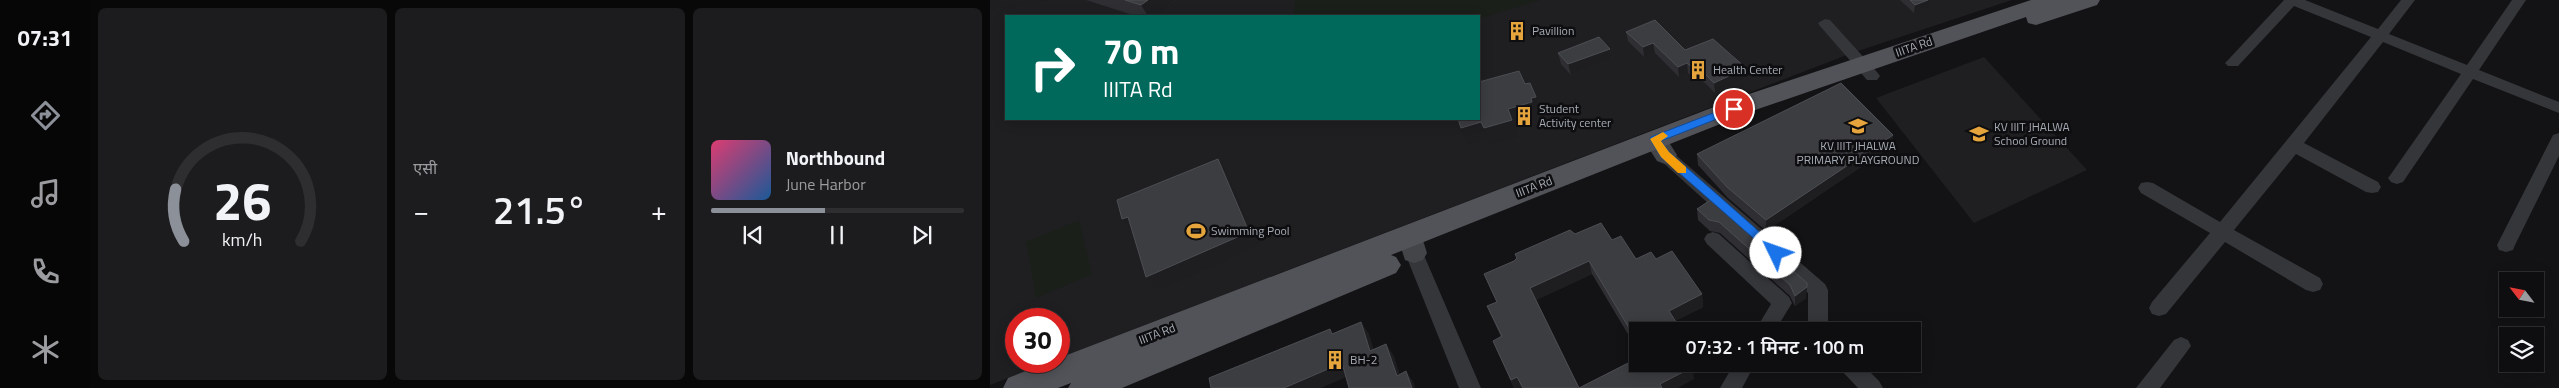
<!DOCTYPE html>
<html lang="hi">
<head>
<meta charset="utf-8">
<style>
	body { margin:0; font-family:"Titillium Web","Noto Sans Devanagari",sans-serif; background:#1c1c1e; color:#f1f3f6; height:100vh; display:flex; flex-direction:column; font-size:19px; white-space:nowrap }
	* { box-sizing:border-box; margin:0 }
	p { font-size:16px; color:#9b9c9f }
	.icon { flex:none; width:28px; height:28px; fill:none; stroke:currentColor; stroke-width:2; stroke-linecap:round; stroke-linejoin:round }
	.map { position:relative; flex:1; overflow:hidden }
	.drawer { display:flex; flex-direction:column; gap:8px; padding:8px; background:#080809; width:900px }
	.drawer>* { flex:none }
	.guide { position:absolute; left:15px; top:15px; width:475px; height:105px; border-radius:0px; box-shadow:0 2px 12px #0003,0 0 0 1px #2e2e30; background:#00695c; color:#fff; overflow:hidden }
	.needle { width:32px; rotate:302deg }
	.tools { position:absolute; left:1509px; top:272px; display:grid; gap:10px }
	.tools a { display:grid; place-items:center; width:45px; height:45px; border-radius:0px; background:#0e0e10; box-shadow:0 2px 12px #0003,0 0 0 1px #2e2e30; font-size:25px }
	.speed { position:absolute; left:15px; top:308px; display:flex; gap:10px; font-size:25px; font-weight:700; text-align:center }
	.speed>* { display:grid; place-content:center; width:65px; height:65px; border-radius:50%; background:#0e0e10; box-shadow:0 2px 12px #0003,0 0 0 1px #2e2e30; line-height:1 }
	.speed .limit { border:8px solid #d22; background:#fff; color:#111 }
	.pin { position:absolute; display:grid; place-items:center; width:42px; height:42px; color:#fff; margin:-21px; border:2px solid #fff; border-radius:50%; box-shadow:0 1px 5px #0007 }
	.me { position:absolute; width:55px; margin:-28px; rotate:312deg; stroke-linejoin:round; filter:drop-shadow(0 0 4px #0008) }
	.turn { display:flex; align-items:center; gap:18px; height:105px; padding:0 15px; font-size:22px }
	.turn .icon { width:65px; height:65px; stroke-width:2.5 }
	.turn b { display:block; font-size:35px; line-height:42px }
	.big { font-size:38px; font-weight:600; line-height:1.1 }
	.drawer .widget { flex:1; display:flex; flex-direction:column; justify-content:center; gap:8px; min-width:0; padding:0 18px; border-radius:8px; background:#1c1c1e }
	.drawer .dial { align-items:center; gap:0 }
	.dial svg { height:130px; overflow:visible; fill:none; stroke:#2e2e30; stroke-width:7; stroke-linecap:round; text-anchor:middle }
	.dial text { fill:#f1f3f6; stroke:none }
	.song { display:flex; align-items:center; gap:15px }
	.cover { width:60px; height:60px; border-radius:8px; background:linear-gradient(135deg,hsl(340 70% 55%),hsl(210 70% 35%)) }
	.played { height:5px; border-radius:2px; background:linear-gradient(90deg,#8c9099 45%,#2e2e30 45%) }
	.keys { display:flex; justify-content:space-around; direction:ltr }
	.heat { display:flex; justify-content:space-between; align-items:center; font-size:28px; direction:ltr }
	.drawer .tiles { flex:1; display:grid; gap:8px; grid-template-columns:repeat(3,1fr) }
	.trip { position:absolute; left:639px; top:322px; width:292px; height:50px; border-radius:0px; background:#0e0e10; box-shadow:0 2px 12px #0003,0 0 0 1px #2e2e30; font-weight:600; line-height:50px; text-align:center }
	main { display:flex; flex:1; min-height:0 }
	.tab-bar { display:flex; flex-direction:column; width:90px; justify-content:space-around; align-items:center; background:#060606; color:#9b9c9f }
	.tab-bar .icon { width:35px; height:35px }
	.tab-bar .selected { color:#8c9099 }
	.tab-bar b { font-size:22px; color:#f1f3f6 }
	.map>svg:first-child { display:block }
	.built { fill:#1f1f22; fill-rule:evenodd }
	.green { fill:#1a1f1a }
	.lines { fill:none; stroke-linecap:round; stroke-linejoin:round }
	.street { fill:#35363a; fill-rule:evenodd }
	.secondary { fill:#434549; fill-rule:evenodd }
	.primary { fill:#515358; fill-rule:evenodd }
	.wall { fill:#2f2f33 }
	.shaded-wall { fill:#1e1e21 }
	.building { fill:#3c3d41; stroke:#4c4e53 }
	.route { fill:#1a73e8; stroke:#114b97 }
	.slow { fill:#f59e0b }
	.labels { text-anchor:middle; stroke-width:5; stroke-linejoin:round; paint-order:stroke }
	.poi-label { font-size:12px; fill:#a6abb4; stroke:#0e0e10; text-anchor:start }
	.street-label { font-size:12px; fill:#a6abb4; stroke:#0e0e10 }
</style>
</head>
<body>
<main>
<nav class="tab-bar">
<b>07:31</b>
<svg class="icon selected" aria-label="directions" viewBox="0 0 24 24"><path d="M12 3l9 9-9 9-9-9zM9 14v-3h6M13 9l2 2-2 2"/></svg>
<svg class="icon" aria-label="music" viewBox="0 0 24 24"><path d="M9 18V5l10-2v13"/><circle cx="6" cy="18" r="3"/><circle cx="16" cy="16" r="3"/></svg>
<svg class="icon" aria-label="phone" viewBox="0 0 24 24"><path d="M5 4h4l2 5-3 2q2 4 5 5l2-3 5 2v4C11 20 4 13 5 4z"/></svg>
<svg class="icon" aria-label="climate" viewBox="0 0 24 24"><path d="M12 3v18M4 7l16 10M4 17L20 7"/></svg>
</nav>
<section class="drawer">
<div class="tiles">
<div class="widget dial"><svg viewBox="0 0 100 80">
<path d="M14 69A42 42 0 1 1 86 69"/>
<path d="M14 69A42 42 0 0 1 9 37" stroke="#8c9099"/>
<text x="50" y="56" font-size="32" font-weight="700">26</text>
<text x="50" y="72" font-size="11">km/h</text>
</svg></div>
<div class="widget"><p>एसी</p>
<div class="heat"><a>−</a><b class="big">21.5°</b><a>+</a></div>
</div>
<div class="widget">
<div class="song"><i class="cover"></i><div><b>Northbound</b><p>June Harbor</p></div></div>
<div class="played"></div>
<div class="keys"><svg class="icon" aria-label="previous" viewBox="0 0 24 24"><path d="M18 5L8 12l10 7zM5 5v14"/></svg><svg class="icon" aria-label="pause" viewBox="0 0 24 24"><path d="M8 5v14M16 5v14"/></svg><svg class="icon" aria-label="next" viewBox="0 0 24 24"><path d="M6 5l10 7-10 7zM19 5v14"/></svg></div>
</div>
</div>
</section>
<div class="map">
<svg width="1569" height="388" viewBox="0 0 1569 388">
	<rect width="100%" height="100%" fill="#131315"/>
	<!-- built -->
	<g class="built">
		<path d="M 0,0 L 1022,0 L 862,53 L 69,358 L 69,319 L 26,319 L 26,361 L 61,361 L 0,385 ZM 16,16 L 489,16 L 489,119 L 16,119 Z"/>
		<polygon points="994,57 1097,170 984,223 886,98"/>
	</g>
	<!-- green -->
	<g class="green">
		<polygon points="305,0 550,0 489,19 489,16 304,16"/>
		<polygon points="89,220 102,274 46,298 36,242"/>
	</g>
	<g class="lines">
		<!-- street -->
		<g class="street">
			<polygon points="1294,0 1315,0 1388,29 1411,0 1425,0 1399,34 1477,65 1522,0 1536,0 1489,70 1569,102 1569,113 1483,79 1413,182 1407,184 1401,182 1398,178 1401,174 1471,74 1393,42 1314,143 1388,182 1391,187 1388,192 1382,193 1376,192 1306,154 1244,230 1330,278 1333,284 1330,290 1323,292 1316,290 1235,242 1176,314 1169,316 1162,314 1159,308 1162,302 1220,233 1151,193 1148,188 1151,183 1157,182 1163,183 1230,222 1381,37 1304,6 1248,66 1238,66 1235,63 1238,60"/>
			<polygon points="835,19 840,20 887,72 890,76 887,80 877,80 830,26 828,23"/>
			<polygon points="1569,133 1569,156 1525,245 1523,250 1516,252 1509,250 1507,245 1561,139 1563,135"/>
			<polygon points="675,149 681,151 835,284 838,290 838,321 844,331 823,331 818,323 818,293 669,159 667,155 669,151"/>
			<polygon points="723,232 729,234 799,297 802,303 785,331 765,331 781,304 717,244 714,239 717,234"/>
			<polygon points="424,246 431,248 433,253 491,388 469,388 415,253 417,248"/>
			<polygon points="1191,337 1198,340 1201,346 1170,388 1146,388 1184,340"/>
			<polygon points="744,364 765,364 752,388 730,388"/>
			<polygon points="848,364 872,364 889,381 893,388 868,388 851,370"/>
		</g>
		<!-- secondary -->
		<g class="secondary">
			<polygon points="665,131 673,133 687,155 683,161 675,164 667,161 653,139 657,133"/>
			<polygon points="420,225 429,228 437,253 433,260 424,263 415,260 407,235 411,228"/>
		</g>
		<!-- primary -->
		<polygon class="primary" points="1041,0 1110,0 1107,5 1046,25 1038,23 1036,17 768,109 401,255 406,257 411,265 406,273 132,388 78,388 81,383 68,388 13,388 18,378 61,361 69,361 69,358 750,97"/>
	</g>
	<!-- wall -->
	<g class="wall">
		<polygon points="96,0 186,0 178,5 180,8 168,16 146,16"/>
		<polygon points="910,0 941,0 940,7 924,13"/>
		<polygon points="636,32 756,68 756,78 725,93 710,78 706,79 698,73 689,77 665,53 654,57 638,41"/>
		<polygon points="620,49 622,60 581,75 571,64 568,53"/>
		<polygon points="903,135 902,146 776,231 738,198 708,165 707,154"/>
		<polygon points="722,199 816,298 805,306 800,296 730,233 720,231 708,220 707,209"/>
		<polygon points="585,234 622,240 646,259 666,259 712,294 713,307 685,321 648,331 648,351 602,274 546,300 589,388 524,388 503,341 511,337 497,306 507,302 494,274 524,261 527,258 525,254"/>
	</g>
	<!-- shaded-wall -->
	<g class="shaded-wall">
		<polygon points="0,0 64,0 0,9"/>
		<polygon points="158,0 186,0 178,5 180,8 168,16 158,16 151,5"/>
		<polygon points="938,0 941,0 940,7 924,13 925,5"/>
		<polygon points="663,43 665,53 654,57 653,47"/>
		<polygon points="620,49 622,60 581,75 578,64"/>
		<polygon points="697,63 698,73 689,77 688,67"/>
		<polygon points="709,68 710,78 706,79 705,70"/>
		<polygon points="756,68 756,78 725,93 724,83"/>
		<polygon points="546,97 550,113 546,114 547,118 524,125 527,136 499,144 494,128 518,109"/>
		<polygon points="491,122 497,138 478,145 471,128"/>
		<polygon points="903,135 902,146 776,231 776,220"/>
		<polygon points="228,159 237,172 269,245 168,290 156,277"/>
		<polygon points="138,217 144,232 132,219"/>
		<polygon points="599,261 602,274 544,301 540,288"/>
		<polygon points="817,287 816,298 805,306 805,296"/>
		<polygon points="712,294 713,307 681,323 679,311"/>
		<polygon points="371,322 379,334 388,363 380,351"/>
		<polygon points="396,344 404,356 414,388 407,376"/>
		<polygon points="352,363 361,375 331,388 294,388"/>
		<polygon points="703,367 704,379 688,388 671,388 670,384"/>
		<polygon points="416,371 424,383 425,388 422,388"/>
		<polygon points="527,377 532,388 524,388 521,380"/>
	</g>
	<!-- building -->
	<g class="building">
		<polygon points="135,0 158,0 151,5"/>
		<polygon points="920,0 938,0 925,5"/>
		<polygon points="665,20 695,50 723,39 756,68 724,83 709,68 705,70 697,63 688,67 663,43 653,47 636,32"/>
		<polygon points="609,37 620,49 578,64 568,53"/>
		<polygon points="529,71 535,84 540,83 546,97 541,98 542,102 518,109 522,120 494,128 491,122 471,128 468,119 489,119 489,82"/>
		<polygon points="851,83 903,135 776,220 737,187 707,154"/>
		<polygon points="228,159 259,232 156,277 138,217 132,219 127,200"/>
		<polygon points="722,199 817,283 817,287 805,296 800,285 729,222 719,220 707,209"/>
		<polygon points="611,223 622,240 631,236 646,259 661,252 666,259 682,251 712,294 679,311 692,331 648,331 648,343 599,261 540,288 589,388 533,388 527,377 521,380 503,341 512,336 497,306 507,302 494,274 524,261 527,258 525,254 580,230 585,234"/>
		<polygon points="371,322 380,351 396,344 407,376 416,371 422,388 359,388 352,363 294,388 221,388 219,378 340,329 342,334"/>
		<polygon points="648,358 648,364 700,364 703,367 670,384 672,388 589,388"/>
	</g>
	<!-- route -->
	<polygon class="route" points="744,105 749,109 747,111 671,141 679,152 790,250 792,253 786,258 671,157 660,139 661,137"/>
	<!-- slow -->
	<polygon class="slow" points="673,132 678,136 671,141 679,152 696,167 696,173 688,173 671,157 660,139"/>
	<!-- icons -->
	<defs>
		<g id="building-bare" transform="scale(1.5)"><path d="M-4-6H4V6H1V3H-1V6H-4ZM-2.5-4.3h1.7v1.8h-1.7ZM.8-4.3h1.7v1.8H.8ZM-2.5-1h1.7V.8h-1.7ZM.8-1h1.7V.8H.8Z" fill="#e5a53c" stroke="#0e0e10" stroke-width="2.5" paint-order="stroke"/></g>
		<g id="school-bare" transform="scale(1.5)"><path d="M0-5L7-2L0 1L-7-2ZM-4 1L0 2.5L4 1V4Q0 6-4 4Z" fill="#e5a53c" stroke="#0e0e10" stroke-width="2.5" paint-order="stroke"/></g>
		<g id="stadium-bare" transform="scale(1.5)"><path d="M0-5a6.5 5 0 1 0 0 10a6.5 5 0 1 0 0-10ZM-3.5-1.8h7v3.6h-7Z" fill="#e5a53c" stroke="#0e0e10" stroke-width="2.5" paint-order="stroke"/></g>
	</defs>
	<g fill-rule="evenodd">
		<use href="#building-bare" x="527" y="31"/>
		<use href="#building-bare" x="708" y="70"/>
		<use href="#building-bare" x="534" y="116"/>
		<use href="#school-bare" x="868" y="126"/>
		<use href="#school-bare" x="989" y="134"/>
		<use href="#stadium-bare" x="206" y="231"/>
		<use href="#building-bare" x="345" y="360"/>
	</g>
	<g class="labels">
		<!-- poi labels -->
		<g class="poi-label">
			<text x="542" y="35">Pavillion</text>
			<text x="723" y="74">Health Center</text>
			<text x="549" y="113">Student<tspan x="549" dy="14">Activity center</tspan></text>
			<text x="1004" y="131">KV IIIT JHALWA<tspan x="1004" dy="14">School Ground</tspan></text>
			<text x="868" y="150" text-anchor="middle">KV IIIT JHALWA<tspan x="868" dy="14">PRIMARY PLAYGROUND</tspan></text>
			<text x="221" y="235">Swimming Pool</text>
			<text x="360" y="364">BH-2</text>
		</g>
		<!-- street labels -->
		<g class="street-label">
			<text transform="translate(924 47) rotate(-19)" y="4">IIITA Rd</text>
			<text transform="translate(544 187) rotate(-21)" y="4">IIITA Rd</text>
			<text transform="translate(167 334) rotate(-21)" y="4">IIITA Rd</text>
		</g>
	</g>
</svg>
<div class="tools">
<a><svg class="needle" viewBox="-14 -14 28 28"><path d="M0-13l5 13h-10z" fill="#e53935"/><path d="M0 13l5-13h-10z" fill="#9b9c9f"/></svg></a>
<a><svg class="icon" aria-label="layers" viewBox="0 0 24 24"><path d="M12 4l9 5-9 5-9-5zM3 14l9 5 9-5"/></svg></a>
</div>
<div class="speed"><div class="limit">30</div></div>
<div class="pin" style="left:744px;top:109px;background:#d93025"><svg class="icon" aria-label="arrive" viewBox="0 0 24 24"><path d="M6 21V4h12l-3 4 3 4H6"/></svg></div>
<svg class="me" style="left:786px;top:253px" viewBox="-20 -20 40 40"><circle r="19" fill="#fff"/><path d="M0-13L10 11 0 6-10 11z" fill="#1a73e8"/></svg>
<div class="trip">07:32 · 1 मिनट · 100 m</div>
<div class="guide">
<div class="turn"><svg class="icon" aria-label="right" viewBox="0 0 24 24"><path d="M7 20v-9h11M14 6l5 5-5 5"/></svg><div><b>70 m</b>IIITA Rd</div></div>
</div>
</div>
</main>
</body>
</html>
